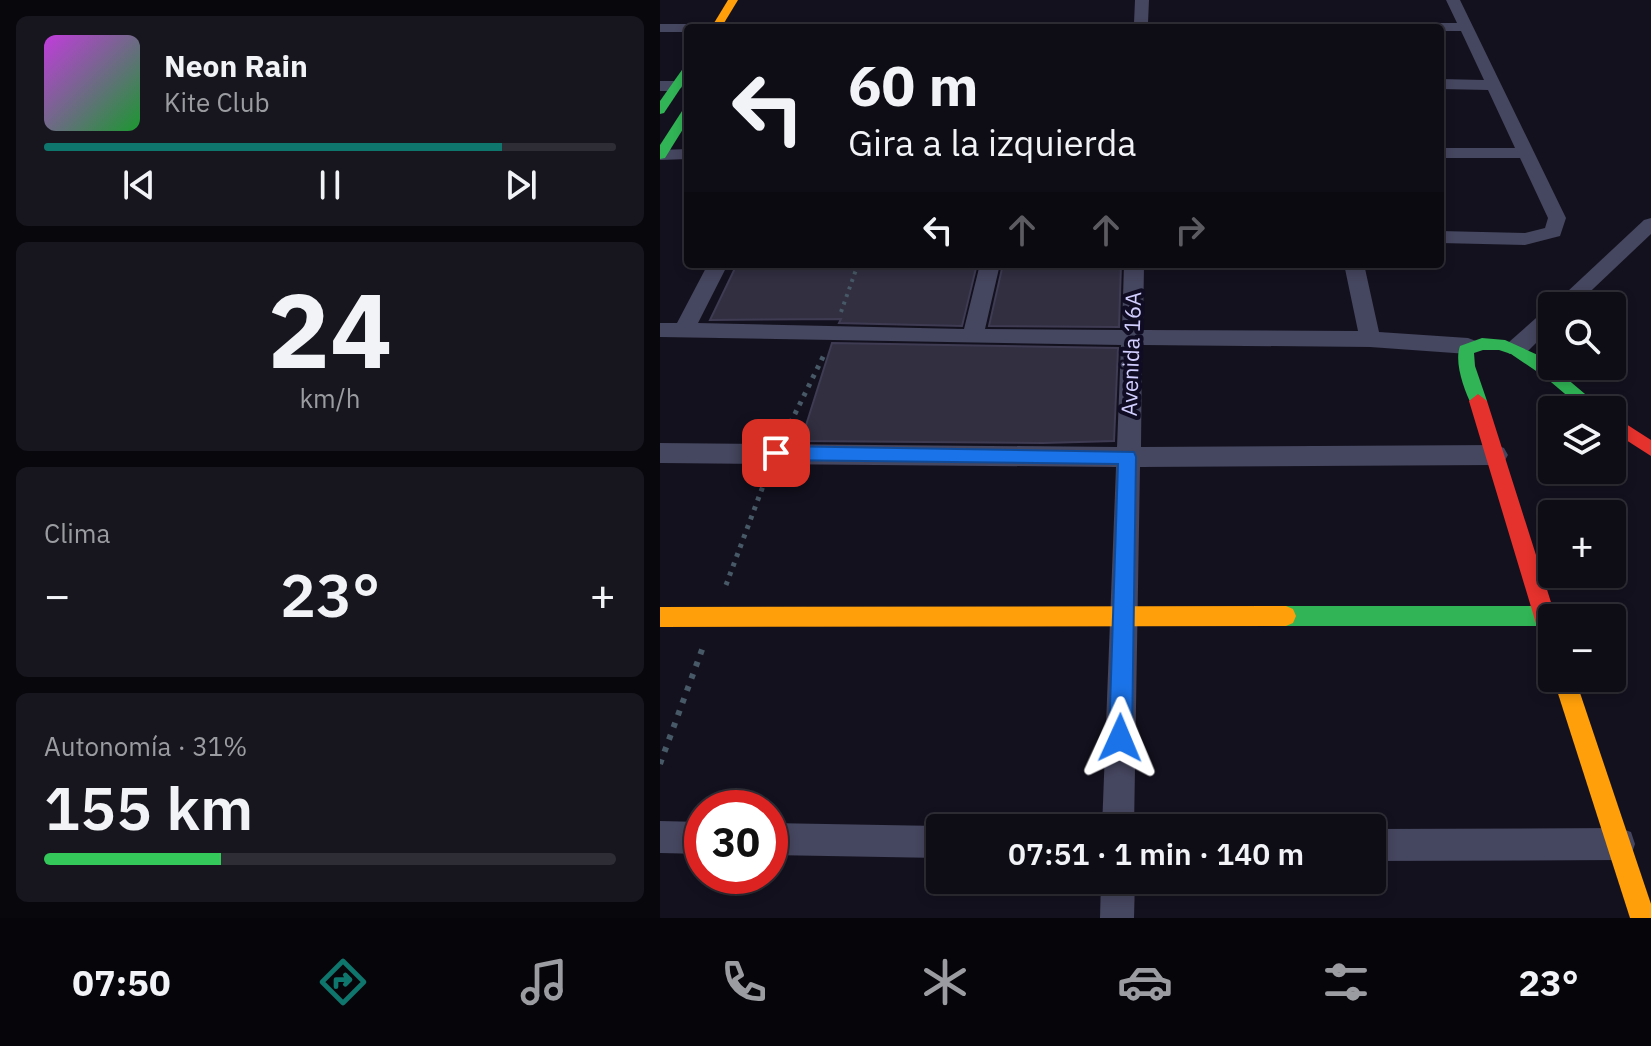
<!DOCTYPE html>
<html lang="es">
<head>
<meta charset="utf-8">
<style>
	body { margin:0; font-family:"IBM Plex Sans",sans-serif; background:#17161f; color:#f1f3f6; height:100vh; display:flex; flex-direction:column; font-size:30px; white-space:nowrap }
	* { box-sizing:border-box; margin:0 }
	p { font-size:26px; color:#9b9ca1 }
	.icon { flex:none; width:44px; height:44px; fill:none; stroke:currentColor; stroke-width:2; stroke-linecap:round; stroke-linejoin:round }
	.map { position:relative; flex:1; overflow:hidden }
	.panel { display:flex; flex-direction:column; gap:16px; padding:16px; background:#08070c; width:660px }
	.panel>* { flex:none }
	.top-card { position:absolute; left:24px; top:24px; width:760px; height:244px; border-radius:8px; box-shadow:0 4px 12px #0003,0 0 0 2px #2e2d35; background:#0e0d16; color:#f1f3f6; overflow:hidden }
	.fabs { position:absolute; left:878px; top:292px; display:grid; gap:16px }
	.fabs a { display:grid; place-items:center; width:88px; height:88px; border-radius:8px; background:#0e0d16; box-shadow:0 4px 12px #0003,0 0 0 2px #2e2d35; font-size:40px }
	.speed { position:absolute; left:24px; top:790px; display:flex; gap:16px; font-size:40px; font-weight:700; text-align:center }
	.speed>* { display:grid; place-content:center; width:104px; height:104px; border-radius:50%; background:#0e0d16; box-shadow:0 4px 12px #0003,0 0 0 2px #2e2d35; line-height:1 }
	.speed .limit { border:12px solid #d22; background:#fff; color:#111 }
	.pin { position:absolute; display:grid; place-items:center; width:68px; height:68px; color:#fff; margin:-34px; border-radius:16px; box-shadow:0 4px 12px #0006 }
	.me { position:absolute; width:88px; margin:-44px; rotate:1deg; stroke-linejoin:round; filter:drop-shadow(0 0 6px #0008) }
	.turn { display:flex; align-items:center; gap:28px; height:168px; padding:0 32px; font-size:36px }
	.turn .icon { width:104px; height:104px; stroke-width:2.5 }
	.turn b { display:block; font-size:56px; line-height:68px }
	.lanes { display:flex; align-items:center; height:76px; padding:0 32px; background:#0003; justify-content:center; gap:40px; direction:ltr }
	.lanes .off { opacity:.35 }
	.big { font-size:60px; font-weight:600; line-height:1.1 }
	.panel .tile { flex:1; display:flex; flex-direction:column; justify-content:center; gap:12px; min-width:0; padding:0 28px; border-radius:12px; background:#17161f }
	.panel .dial { align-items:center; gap:0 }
	.dial b { font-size:104px; line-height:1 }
	.song { display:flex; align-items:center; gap:24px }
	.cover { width:96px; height:96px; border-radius:12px; background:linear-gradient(135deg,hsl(290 70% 55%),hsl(130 70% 35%)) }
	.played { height:8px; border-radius:4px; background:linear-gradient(90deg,#0f766e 80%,#2e2d35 80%) }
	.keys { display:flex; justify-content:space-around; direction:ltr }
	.heat { display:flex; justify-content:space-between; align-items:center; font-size:44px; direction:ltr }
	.charge { height:12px; border-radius:6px; background:linear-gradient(90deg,#34c759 31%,#2e2d35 0) }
	.trip { position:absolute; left:266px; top:814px; width:460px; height:80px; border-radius:8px; background:#0e0d16; box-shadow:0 4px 12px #0003,0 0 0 2px #2e2d35; font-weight:600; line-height:80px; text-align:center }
	.tab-bar { display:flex; height:128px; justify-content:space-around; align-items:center; background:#060509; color:#9b9ca1 }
	.tab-bar .icon { width:56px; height:56px }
	.tab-bar .on { color:#0f766e }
	.tab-bar b { font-size:36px; color:#f1f3f6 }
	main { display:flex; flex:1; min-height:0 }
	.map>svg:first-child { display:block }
	.building { fill:#312f40; stroke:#3e3b53; stroke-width:2 }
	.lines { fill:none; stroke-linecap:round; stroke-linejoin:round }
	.path-far2 { stroke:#475866; stroke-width:4; stroke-dasharray:3 5; stroke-linecap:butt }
	.path-far1 { stroke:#475866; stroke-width:5; stroke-dasharray:4 6; stroke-linecap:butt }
	.path { stroke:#475866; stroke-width:6; stroke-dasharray:5 8; stroke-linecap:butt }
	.street { fill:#45465f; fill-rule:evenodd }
	.fast { fill:#30b455; fill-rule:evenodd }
	.slow { fill:#ff9f0a; fill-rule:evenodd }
	.jam { fill:#e5322d; fill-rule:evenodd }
	.route { fill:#1a73e8; stroke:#114b97; stroke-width:2 }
	.labels { text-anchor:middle; stroke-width:8; stroke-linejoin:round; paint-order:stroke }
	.street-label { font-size:22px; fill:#d2ceff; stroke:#0f0c23 }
</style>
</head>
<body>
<main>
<section class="panel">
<div class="tile">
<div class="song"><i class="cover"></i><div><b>Neon Rain</b><p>Kite Club</p></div></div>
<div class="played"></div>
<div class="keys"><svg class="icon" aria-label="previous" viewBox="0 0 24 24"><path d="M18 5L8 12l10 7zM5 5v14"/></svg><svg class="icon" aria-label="pause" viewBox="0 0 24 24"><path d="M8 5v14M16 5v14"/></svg><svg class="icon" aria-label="next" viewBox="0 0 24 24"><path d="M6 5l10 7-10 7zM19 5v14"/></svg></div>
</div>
<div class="tile dial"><b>24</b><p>km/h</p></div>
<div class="tile"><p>Clima</p>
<div class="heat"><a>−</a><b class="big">23°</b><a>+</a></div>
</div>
<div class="tile"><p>Autonomía · 31%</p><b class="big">155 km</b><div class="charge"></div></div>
</section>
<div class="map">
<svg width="991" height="918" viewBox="0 0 991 918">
	<rect width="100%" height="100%" fill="#13111e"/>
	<!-- building -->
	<g class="building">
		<polygon points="77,264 317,264 302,326 179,323 181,319 50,320"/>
		<polygon points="343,264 461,264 459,327 329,326"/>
		<polygon points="172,343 458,348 454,441 383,443 141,441"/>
	</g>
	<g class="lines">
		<!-- path-far2 -->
		<polyline class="path-far2" points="181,312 198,264"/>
		<!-- path-far1 -->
		<g class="path-far1">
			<polyline points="126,432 164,355"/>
			<polyline points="66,585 106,478"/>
		</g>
		<!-- path -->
		<polyline class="path" points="0,764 43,647"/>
		<!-- street -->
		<g class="street">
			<polygon points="475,0 489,0 488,23 797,23 786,0 800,0 906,218 900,236 865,245 780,243 780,231 865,233 885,228 888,218 860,158 780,158 780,148 855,148 828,90 780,89 780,79 824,80 801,31 780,31 780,28 86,28 93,24 474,23"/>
			<polygon points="0,24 28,24 35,28 28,28 28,32 0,32"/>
			<polygon points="0,81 16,81 24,86 16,91 0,91"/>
			<polygon points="28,149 28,159 0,160 0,150"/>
			<polygon points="991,218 991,234 915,306 892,306 984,220"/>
			<polygon points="48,264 68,264 38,323 304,329 320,264 340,264 325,329 462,330 464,264 484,264 483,330 698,331 684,264 704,264 719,332 808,338 816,341 819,346 816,351 808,354 710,347 482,345 481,447 836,445 844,448 848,455 844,462 836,465 480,467 474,828 442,828 456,467 0,463 0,443 457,447 461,345 0,337 0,323 17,323"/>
			<polygon points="892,308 892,327 865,354 849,354 846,348 849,342 885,310"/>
			<polygon points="0,821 42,822 42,854 0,853"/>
			<polygon points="110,823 280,826 286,828 280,828 280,858 110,855"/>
			<polygon points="959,828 971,832 975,844 971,856 959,860 712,861 712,829"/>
			<polygon points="441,880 475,880 474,918 440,918"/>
		</g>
		<!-- fast -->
		<g class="fast">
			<polygon points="28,66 28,77 4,113 0,114 0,101 24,67"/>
			<polygon points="28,107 28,121 5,158 0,159 0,145 24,108"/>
			<path d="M 822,338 L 845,340 L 880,356 L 944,410 L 924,410 L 885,377 L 851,354 L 839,350 L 823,350 L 814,353 L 815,366 L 827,401 L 818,408 L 812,406 C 804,389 794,363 800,346 Z"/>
			<polygon points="626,606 884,606 891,609 894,616 891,623 884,626 626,626 619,623 616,616 619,609"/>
		</g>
		<!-- slow -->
		<g class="slow">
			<polygon points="68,0 78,0 61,28 51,28"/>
			<polygon points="626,606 633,609 636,616 633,623 626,626 0,627 0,607"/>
			<polygon points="893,678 915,678 991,904 991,918 970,918"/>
		</g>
		<!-- jam -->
		<g class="jam">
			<polygon points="818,394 827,401 896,618 892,618 892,650 885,647 881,640 809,401"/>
			<polygon points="952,415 991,440 991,456 952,431"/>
		</g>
	</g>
	<!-- route -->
	<polygon class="route" points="116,446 474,452 476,457 472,738 468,746 460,749 452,746 449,738 458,464 116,460 107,453"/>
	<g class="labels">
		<!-- street labels -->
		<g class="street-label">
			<text transform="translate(471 354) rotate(-88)" y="8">Avenida 16A</text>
		</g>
	</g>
</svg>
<div class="fabs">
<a><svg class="icon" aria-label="search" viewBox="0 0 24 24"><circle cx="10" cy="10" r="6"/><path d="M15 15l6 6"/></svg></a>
<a><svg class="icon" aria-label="layers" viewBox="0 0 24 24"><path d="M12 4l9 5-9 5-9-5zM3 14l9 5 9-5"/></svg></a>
<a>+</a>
<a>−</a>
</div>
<div class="speed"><div class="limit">30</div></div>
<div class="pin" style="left:116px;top:453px;background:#d93025"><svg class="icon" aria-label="arrive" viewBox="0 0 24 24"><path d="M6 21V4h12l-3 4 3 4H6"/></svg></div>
<svg class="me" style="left:460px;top:738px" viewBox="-20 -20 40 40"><path d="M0-17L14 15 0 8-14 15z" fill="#1a73e8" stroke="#fff" stroke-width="4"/></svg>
<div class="trip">07:51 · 1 min · 140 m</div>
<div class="top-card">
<div class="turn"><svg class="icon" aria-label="left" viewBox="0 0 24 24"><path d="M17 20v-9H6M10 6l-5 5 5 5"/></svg><div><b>60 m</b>Gira a la izquierda</div></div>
<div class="lanes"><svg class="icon" aria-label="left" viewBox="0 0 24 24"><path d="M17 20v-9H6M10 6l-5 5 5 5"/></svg><svg class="icon off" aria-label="ahead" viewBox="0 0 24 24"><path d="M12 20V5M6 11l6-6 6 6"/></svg><svg class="icon off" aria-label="ahead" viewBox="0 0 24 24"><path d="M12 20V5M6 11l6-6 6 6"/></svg><svg class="icon off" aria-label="right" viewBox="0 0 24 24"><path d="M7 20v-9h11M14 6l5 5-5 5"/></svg></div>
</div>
</div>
</main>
<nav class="tab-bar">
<b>07:50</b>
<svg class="icon on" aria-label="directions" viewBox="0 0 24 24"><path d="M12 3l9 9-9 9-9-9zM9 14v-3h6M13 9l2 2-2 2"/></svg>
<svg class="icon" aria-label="music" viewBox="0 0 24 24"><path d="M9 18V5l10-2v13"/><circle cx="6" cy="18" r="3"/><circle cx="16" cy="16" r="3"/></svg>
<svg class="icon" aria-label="phone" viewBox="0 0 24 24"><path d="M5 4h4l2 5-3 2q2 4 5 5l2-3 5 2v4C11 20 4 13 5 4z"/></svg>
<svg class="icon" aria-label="climate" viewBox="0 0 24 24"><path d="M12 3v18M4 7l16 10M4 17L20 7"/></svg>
<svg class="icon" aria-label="car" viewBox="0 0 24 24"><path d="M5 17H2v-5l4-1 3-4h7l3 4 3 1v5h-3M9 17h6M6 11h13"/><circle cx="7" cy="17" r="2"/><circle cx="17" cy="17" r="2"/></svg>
<svg class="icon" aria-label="filters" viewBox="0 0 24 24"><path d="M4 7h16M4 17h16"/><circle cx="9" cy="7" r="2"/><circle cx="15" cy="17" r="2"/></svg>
<b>23°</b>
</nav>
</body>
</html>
